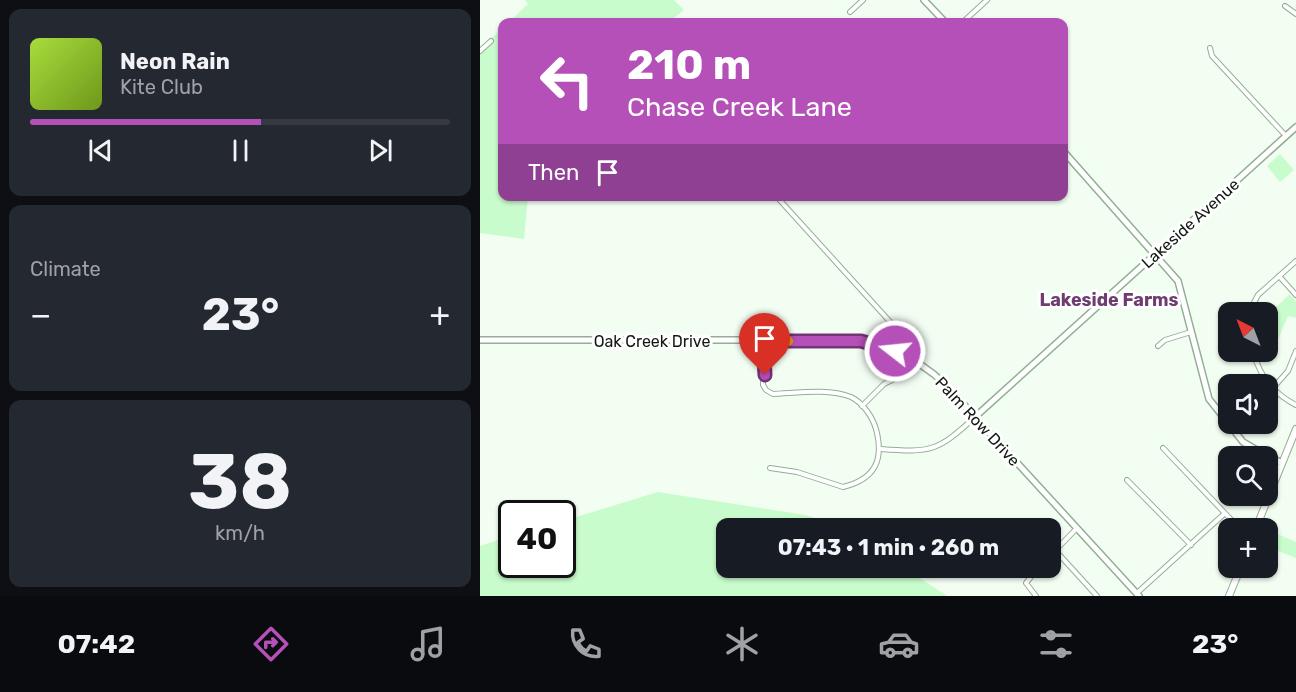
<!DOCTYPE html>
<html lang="en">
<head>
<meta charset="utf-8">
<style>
	body { margin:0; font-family:Rubik,sans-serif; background:#242831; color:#f1f3f6; height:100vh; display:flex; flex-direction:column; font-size:22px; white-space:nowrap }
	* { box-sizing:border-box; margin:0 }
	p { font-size:20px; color:#9ea1a6 }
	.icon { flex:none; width:33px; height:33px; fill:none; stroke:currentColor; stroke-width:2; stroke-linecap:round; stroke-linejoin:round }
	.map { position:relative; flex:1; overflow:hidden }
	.panel { display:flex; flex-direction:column; gap:9px; padding:9px; background:#0d0f14; width:480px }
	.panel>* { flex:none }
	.top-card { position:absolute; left:18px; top:18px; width:570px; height:183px; border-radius:12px; box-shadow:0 2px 4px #0004; background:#b450b7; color:#fff; overflow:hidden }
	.needle { width:39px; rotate:318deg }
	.tools { position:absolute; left:738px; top:302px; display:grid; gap:12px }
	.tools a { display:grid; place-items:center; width:60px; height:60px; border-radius:12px; background:#171b24; box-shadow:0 2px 4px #0004; font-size:30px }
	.speed { position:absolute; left:18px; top:500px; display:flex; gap:12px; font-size:30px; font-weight:700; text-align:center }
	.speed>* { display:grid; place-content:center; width:78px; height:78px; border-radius:50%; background:#171b24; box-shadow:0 2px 4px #0004; line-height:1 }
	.speed .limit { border:3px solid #111; border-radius:9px; background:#fff; color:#111 }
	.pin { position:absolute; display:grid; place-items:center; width:51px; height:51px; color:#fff; margin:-62px -26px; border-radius:50% 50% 50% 0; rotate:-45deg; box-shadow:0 0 6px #0007 }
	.pin .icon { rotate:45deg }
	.me { position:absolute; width:66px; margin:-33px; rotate:286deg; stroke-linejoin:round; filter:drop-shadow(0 0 4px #0008) }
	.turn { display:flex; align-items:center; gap:21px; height:126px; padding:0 30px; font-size:27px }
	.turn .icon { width:78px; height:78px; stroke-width:2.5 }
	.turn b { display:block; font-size:42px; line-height:51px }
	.then { display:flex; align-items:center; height:57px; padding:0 30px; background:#0003; gap:12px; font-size:22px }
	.big { font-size:45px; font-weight:700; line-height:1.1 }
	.panel .card { flex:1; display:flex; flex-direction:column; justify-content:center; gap:9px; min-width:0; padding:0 21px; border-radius:12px; background:#242831 }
	.panel .dial { align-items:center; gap:0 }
	.dial b { font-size:78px; line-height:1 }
	.song { display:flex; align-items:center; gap:18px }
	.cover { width:72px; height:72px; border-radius:9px; background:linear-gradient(135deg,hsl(80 70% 55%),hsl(80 70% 35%)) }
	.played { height:6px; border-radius:3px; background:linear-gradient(90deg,#b450b7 55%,#363941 55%) }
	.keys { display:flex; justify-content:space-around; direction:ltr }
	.heat { display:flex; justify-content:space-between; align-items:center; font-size:33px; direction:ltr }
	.trip { position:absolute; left:236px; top:518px; width:345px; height:60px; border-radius:12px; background:#171b24; box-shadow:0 2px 4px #0004; font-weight:700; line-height:60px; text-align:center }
	.tab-bar { display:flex; height:96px; justify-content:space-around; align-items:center; background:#090b0e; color:#9ea1a6 }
	.tab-bar .icon { width:42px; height:42px }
	.tab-bar .current { color:#b450b7 }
	.tab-bar b { font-size:27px; color:#f1f3f6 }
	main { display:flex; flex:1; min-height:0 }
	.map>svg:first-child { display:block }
	.green { fill:#c9fccc }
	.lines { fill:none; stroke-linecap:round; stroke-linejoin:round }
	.minor-casing { stroke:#94ae95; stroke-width:6 }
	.tertiary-casing { stroke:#94ae95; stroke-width:8 }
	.secondary-casing { stroke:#94ae95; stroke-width:8 }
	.minor { stroke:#fff; stroke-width:4 }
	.tertiary { stroke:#fff; stroke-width:5 }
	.secondary { stroke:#fff; stroke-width:6 }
	.route-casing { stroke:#753477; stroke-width:15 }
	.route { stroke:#b450b7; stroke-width:10 }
	.slow { stroke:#f59e0b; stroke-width:10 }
	.labels { text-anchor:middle; stroke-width:6; stroke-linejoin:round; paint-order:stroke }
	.street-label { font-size:16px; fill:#101910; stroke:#fff }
	.neighbourhood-label { font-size:18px; font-weight:bold; fill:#6f3d70; stroke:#fff }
</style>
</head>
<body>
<main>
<section class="panel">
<div class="card">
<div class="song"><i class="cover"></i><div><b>Neon Rain</b><p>Kite Club</p></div></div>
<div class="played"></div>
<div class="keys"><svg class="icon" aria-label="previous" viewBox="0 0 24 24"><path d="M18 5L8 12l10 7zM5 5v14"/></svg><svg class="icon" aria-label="pause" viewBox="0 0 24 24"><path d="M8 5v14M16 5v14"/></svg><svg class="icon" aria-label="next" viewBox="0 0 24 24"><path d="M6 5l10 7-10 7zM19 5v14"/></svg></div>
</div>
<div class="card"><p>Climate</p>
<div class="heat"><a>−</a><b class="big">23°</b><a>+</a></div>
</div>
<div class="card dial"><b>38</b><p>km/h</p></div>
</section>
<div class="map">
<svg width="816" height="596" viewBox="0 0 816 596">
	<rect width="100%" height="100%" fill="#f3fef3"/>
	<!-- green -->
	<g class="green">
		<polygon points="45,0 194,0 204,10 189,22 29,22 48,4"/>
		<polygon points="22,28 22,196 48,197 44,239 0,233 0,49"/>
		<polygon points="800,154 814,170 800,182 787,166"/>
		<path d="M 810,294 L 816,302 L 816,318 L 808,316 L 795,347 C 777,324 792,310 810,294 Z"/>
		<polygon points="178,492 326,515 362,528 246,528 246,567 423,567 467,596 0,596 0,546 31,536 32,564 82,564 83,521"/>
		<polygon points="788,530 816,542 816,558 788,547"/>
	</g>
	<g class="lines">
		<!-- minor casing -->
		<g class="minor-casing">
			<g id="minor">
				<polyline points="805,6 816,14"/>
				<polyline points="370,12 383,0"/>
				<polyline points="483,22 507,0"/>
				<polyline points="730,48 732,56 806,136"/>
				<polyline points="0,51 11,41"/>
				<polyline points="296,196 413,325 418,337 415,351"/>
				<polyline points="799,276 816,295"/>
				<polyline points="769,312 778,295 816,261"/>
				<path d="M 283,341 L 283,385 L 286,390 L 293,394 C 317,393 348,388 371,397 C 383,403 392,416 396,429 C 404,459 396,479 363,487 L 317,472 L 290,468"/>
				<polyline points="678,346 685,340 711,332"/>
				<path d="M 773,351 C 779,375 794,394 816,405"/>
				<polyline points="793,388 808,371 816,351"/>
				<polyline points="382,406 404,384 412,380"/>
				<polyline points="683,448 759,528"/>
				<path d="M 401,449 C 452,453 458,451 495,417"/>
				<polyline points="647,480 711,545"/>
				<polyline points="575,550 617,596"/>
				<polyline points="570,556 597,528"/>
				<polyline points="657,593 744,514"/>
				<polyline points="556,596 546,583 559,567"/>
			</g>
		</g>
		<!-- tertiary casing -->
		<g class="tertiary-casing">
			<g id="tertiary">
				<polyline points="444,0 465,22"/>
				<polyline points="584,152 698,281 729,399 763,442 787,456"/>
				<path d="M 0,340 L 357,340 C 398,342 434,354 465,384 L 659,596"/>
				<polyline points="495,417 816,127"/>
				<polyline points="788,456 802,463"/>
			</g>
		</g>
		<!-- secondary casing -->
		<g class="secondary-casing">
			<g id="secondary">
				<polyline points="776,528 816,429"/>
				<polyline points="749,596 761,567"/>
			</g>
		</g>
		<!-- minor -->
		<use href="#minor" class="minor"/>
		<!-- tertiary -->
		<use href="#tertiary" class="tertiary"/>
		<!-- secondary -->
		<use href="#secondary" class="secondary"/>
	</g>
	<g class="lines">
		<!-- route casing -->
		<g class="route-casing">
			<polyline id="route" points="285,375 283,341 381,341 415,351"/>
		</g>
		<!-- route -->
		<use href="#route" class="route"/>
		<!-- slow -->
		<polyline class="slow" points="284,349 283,341 308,341"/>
	</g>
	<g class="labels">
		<!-- street labels -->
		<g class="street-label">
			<text transform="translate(710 223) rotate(-42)" y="6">Lakeside Avenue</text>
			<text x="172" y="347">Oak Creek Drive</text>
			<text transform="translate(498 421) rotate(47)" y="6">Palm Row Drive</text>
		</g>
		<!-- neighbourhood labels -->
		<g class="neighbourhood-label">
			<text x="629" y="306">Lakeside Farms</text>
		</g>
	</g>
</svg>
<div class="tools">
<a><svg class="needle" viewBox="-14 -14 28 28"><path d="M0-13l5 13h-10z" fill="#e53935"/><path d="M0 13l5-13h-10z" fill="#9ea1a6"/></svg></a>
<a><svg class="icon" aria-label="sound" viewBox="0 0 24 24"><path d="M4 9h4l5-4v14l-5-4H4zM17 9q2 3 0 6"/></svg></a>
<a><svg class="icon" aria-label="search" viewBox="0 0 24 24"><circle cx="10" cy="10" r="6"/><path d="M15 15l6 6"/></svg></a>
<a>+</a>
</div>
<div class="speed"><div class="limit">40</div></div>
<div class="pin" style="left:285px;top:375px;background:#d93025"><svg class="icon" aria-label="arrive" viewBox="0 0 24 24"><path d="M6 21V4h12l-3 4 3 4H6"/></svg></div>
<svg class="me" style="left:415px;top:351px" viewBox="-20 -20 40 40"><circle r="17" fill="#b450b7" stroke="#fff" stroke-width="3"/><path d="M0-11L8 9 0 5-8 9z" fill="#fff"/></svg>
<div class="trip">07:43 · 1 min · 260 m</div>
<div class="top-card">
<div class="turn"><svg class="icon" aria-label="left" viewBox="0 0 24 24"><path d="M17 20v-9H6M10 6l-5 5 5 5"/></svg><div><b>210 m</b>Chase Creek Lane</div></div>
<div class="then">Then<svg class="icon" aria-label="arrive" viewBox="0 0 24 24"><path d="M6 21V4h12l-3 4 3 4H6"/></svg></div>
</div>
</div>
</main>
<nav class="tab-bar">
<b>07:42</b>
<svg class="icon current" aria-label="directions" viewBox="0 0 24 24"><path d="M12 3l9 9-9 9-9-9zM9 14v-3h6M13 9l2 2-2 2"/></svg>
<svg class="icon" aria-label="music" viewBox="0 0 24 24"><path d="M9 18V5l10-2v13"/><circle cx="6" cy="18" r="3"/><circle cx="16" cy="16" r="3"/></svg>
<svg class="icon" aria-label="phone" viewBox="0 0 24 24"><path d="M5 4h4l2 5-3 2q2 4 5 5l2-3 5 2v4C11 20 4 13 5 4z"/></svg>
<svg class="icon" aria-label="climate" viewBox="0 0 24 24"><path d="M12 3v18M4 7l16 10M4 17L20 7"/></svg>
<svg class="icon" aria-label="car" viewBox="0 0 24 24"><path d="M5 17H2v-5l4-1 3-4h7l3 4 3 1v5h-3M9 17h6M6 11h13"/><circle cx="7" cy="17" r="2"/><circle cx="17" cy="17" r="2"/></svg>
<svg class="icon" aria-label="filters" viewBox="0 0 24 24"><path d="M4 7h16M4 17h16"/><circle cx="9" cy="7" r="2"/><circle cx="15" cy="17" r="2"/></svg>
<b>23°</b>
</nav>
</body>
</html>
